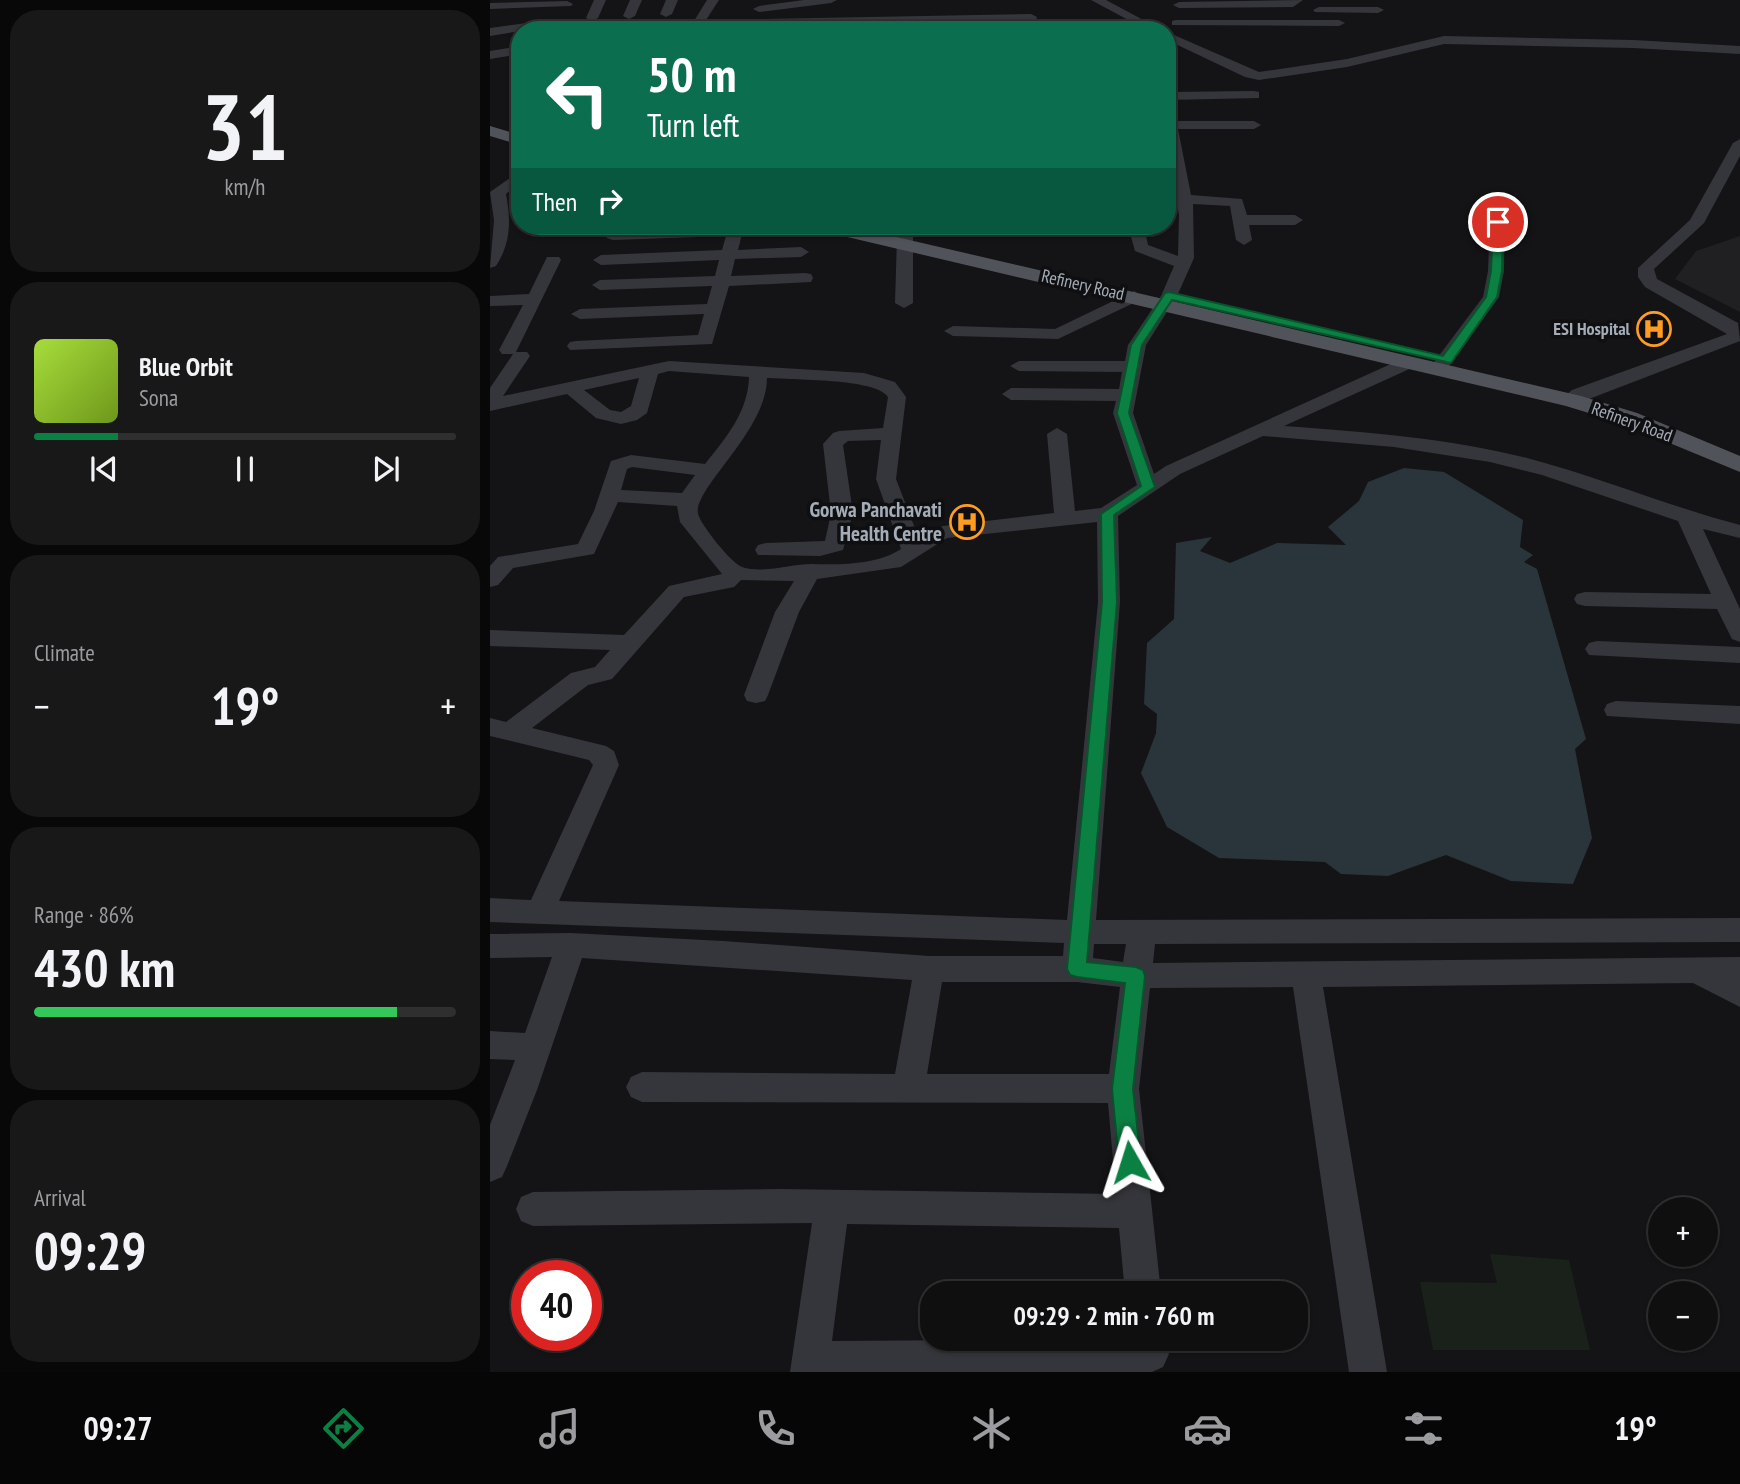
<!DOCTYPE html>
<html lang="en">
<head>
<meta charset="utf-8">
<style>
	body { margin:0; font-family:"PT Sans Narrow",sans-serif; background:#181819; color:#f1f3f6; height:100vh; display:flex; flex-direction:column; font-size:26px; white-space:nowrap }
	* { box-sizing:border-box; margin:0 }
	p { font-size:23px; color:#9b9c9f }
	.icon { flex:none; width:38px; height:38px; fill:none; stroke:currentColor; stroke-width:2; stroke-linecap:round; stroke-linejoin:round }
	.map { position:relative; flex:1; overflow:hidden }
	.sheet { display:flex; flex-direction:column; gap:10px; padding:10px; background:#080809; width:490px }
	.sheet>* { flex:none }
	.guide { position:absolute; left:21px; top:21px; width:665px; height:214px; border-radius:28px; box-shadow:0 2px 5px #0004,0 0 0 2px #2f2f30; background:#0b6e4f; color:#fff; overflow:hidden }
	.fabs { position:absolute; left:1158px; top:1197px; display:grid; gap:14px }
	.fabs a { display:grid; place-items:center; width:70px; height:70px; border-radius:50%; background:#0f0f10; box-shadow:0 2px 5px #0004,0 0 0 2px #2f2f30; font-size:35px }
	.speed { position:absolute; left:21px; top:1260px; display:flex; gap:14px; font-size:35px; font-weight:700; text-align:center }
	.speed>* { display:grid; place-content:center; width:91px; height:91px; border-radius:50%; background:#0f0f10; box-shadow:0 2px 5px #0004,0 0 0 2px #2f2f30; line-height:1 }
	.speed .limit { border:10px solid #d22; background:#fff; color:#111 }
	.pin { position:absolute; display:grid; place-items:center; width:60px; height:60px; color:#fff; margin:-30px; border:4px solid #fff; border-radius:50%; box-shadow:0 2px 7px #0007 }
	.me { position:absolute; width:77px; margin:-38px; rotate:354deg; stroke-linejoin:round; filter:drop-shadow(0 0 5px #0008) }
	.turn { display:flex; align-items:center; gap:24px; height:147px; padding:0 21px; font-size:32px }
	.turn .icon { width:91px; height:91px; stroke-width:2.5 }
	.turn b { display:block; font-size:49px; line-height:60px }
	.then { display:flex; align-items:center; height:66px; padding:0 21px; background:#0003; gap:14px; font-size:26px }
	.big { font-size:52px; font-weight:800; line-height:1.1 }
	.sheet .card { flex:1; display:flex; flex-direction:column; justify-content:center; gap:10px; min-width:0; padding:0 24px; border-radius:28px; background:#181819 }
	.sheet .dial { align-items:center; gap:0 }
	.dial b { font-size:91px; line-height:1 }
	.song { display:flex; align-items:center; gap:21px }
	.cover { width:84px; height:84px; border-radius:10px; background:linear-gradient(135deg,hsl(80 70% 55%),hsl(80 70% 35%)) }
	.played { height:7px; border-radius:4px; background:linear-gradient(90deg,#0b8043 20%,#2f2f30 20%) }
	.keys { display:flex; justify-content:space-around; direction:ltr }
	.heat { display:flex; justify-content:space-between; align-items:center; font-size:38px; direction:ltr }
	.charge { height:10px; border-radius:5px; background:linear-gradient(90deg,#34c759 86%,#2f2f30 0) }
	.trip { position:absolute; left:430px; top:1281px; width:388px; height:70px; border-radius:28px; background:#0f0f10; box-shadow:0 2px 5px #0004,0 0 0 2px #2f2f30; font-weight:800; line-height:70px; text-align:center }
	.dock { display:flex; height:112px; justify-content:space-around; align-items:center; background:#060606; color:#9b9c9f }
	.dock .icon { width:49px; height:49px }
	.dock .active { color:#0b8043 }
	.dock b { font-size:32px; color:#f1f3f6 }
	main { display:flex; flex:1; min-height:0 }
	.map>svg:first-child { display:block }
	.built { fill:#202023 }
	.green { fill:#1a211a }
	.water { fill:#29353a }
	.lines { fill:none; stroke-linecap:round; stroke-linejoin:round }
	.minor { fill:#35363b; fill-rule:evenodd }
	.major { fill:#50545a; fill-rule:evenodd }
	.route { fill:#0b8043; stroke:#07532c; stroke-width:2 }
	.labels { text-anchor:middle; stroke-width:7; stroke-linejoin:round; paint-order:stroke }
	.far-street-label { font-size:18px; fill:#a4acb7; stroke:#0f0f11 }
	.far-poi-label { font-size:18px; font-weight:bold; fill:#a4acb7; stroke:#0f0f11; text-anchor:end }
	.poi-label { font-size:21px; font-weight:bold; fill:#a4acb7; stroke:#0f0f11; text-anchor:end }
</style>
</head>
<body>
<main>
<section class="sheet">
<div class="card dial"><b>31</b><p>km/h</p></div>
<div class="card">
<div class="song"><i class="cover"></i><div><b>Blue Orbit</b><p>Sona</p></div></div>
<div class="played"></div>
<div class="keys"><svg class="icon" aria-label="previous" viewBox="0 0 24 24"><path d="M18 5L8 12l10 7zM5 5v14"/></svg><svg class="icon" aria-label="pause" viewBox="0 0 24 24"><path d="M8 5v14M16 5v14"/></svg><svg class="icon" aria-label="next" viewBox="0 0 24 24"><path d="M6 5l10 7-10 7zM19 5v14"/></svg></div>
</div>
<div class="card"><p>Climate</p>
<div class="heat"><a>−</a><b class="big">19°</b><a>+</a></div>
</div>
<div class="card"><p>Range · 86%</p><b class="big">430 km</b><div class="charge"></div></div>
<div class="card"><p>Arrival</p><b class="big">09:29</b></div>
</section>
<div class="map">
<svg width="1250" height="1372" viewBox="0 0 1250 1372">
	<rect width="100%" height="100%" fill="#141416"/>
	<!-- built -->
	<polygon class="built" points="1250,236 1250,312 1185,279 1206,251"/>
	<!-- green -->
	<polygon class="green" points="1000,1254 1079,1260 1100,1350 943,1350 930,1282 1007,1283"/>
	<!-- water -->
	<polygon class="water" points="914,468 954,472 1033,520 1030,547 1043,555 1034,562 1047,569 1096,739 1085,749 1102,838 1083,884 1021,881 956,855 898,876 851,874 835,862 729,858 677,827 651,773 666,733 667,714 654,704 657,643 684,619 686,543 722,537 710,551 740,563 787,543 856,545 838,527 869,501 878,482"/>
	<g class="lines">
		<!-- minor -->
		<g class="minor">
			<polygon points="104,0 116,0 108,18 102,21 96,18"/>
			<polygon points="140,0 152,0 145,16 139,19 133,16"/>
			<polygon points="176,0 188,0 182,14 176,17 170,14"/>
			<polygon points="217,0 229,0 216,20 541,14 547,17 544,26 583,25 589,29 525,30 532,26 534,21 225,25 210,30 153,30 159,26 204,21"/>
			<polygon points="314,0 347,0 341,3 269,12 263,9 269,6"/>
			<polygon points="601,0 616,0 672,30 657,30"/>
			<polygon points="813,0 803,7 689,8 683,5 689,2"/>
			<polygon points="77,1 83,4 81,6 0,9 0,3"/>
			<polygon points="829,7 888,7 894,10 888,13 825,12 823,10"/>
			<polygon points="68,19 74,22 72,24 0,36 0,28"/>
			<polygon points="686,20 849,20 855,23 849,26 682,25 682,21"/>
			<polygon points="677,32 769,72 857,59 954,36 1143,40 1250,46 1250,54 1143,48 954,44 857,67 769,80 755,77 677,40"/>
			<polygon points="30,46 30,54 0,59 0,51"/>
			<polygon points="764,91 769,92 769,98 677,100 677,92"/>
			<path d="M 677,104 L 684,108 L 686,121 L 764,121 L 771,125 L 764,129 L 688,129 L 701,195 L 752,199 L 757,215 L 805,215 L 813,220 L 805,225 L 759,225 L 762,240 L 754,245 L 746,240 L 740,206 L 703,204 L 704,258 L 687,296 L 656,345 L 643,413 L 664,474 L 676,466 L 914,358 L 926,358 L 929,362 L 926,366 L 794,426 C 876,432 957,438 1037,458 C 1109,477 1178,506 1250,525 L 1250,538 L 1213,529 L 1250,609 L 1250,642 L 1242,639 L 1227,609 L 1095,606 L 1087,604 L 1084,599 L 1087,594 L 1095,592 L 1221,594 L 1188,521 L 1052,475 L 1000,462 L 904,447 L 773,436 L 690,474 L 628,516 L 630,602 L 606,920 L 1250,918 L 1250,942 L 665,944 L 663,963 L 1250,957 L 1250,1007 L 1203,983 L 833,987 L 897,1372 L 859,1372 L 803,987 L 660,988 L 649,1089 L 671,1293 L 635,1293 L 629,1228 L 357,1224 L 342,1341 L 668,1339 L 673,1341 L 679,1354 L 673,1367 L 662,1372 L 300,1372 L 322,1223 L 43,1226 L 31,1221 L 26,1209 L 31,1197 L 43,1192 L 291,1189 L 626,1194 L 618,1103 L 152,1102 L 141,1097 L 136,1087 L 141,1077 L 152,1072 L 405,1074 L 422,980 L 92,958 L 47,1090 L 17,1166 L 12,1177 L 0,1182 L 0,1125 L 25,1060 L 0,1059 L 0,1031 L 35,1033 L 62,957 L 0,958 L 0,934 L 81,933 L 233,941 L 439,956 L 573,956 L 574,943 L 0,922 L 0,898 L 41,900 L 103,765 L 99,760 L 0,736 L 0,718 L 16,722 L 81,673 L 105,667 L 120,650 L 0,646 L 0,630 L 134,635 L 179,586 L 232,574 L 190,522 L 187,506 L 128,502 L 104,554 L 23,568 L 8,585 L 0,587 L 0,566 L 8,557 L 88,544 L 104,511 L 121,461 L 141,455 L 215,464 C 236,438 258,412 259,377 L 179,371 L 168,374 L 157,413 L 147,420 L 131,424 L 106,418 L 77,394 L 0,411 L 0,388 L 23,354 L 12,354 L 9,350 L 33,305 L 0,306 L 0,296 L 39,294 L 57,257 L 69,257 L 71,260 L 26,352 L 37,352 L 40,356 L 13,396 L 179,361 L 374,373 L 405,382 L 416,397 L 406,479 L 428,536 L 453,526 L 564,513 L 557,434 L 567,428 L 577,434 L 585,511 L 611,508 L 647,485 L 623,413 L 626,401 L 521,400 L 512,394 L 521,388 L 629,389 L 632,372 L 529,371 L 520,366 L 529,361 L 635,361 L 638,345 L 671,296 L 684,266 L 645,251 L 638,226 L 654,226 L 658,245 L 688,256 L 689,215 L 677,147 ZM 149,378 L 141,406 L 131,412 L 120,410 L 94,390 ZM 277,378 C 301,380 386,378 398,397 L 393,428 L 349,431 L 343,433 L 333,444 L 341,513 L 335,541 L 276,543 L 268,545 L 265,550 L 268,555 L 330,556 L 353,550 L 363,513 L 353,445 L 358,441 L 391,440 L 386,479 L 411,549 C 387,565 349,565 322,564 C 300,564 274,574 252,567 C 241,563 211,525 208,514 C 203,488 277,431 277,378 ZM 142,467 L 205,475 L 192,493 L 131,490 L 137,469 ZM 607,522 L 608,602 L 577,920 L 69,901 L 129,765 L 124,751 L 116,746 L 42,728 L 98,685 L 122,679 L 194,597 L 244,587 L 251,580 L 304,581 L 285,612 L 254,695 L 257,701 L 266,703 L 275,701 L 278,695 L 309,612 L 327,579 L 411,567 L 457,538 ZM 604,944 L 636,944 L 633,962 L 603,958 ZM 452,982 L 587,982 L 630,987 L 619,1074 L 437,1074 Z"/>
			<polygon points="1250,139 1250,156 1214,223 1164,269 1167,279 1248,323 1250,341 1086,404 1072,404 1070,400 1082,390 1237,334 1155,287 1148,277 1148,268 1200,220 1243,143"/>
			<path d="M 30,171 L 30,182 L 16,194 C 21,220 21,243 6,266 L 0,268 L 4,220 L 0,192 Z"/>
			<polygon points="1008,193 1015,197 1014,271 1009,297 954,373 942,373 939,369 993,297 998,271 1001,197"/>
			<polygon points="254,226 248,250 311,247 319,252 311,257 245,259 241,276 315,273 321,274 323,278 321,282 239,286 222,344 80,350 77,346 80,342 86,341 208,335 214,314 90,319 81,314 90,309 217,304 222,286 110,290 102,285 110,280 225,276 229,260 111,265 103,260 111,255 232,250 236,236 123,240 117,238 115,235 117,232"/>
			<polygon points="377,226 393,226 389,232 377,232 375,229"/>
			<polygon points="415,232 423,237 423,303 414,308 405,303 407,237"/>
			<polygon points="644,291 652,296 650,300 568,339 463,336 454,331 463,326 565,329"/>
			<polygon points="1107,641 1250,647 1250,663 1099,655 1095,649 1099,643"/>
			<polygon points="1126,701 1250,706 1250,724 1117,716 1114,710 1117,704"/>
		</g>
		<!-- major -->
		<g class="major">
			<polygon points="0,126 30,135 30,145 0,136"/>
			<polygon points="327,226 359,226 1091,396 1147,413 1250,456 1250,472 1131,423 1076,406 336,232 329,230"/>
		</g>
	</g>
	<!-- route -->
	<polygon class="route" points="1008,219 1013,222 1012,271 1007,297 961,363 682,300 652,345 639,413 665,487 624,515 627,602 597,962 646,967 653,970 655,976 643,1089 651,1162 648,1169 640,1172 632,1169 629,1162 622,1089 635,983 587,977 580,975 577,969 612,602 611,514 651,486 627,413 641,345 675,293 679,292 953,356 996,297 1001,271 1003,222"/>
	<!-- icons -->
	<defs>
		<g id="hospital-ring" transform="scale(1.75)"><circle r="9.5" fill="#0f0f11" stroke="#ff9d23" stroke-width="1.5"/><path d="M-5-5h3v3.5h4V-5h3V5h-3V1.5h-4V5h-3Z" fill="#ff9d23"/></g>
	</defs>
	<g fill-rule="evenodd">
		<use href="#hospital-ring" x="1164" y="329"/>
		<use href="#hospital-ring" x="477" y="522"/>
	</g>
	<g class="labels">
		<!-- far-street labels -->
		<g class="far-street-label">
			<text transform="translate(593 285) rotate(13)" y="6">Refinery Road</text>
			<text transform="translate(1142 422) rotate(20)" y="6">Refinery Road</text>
		</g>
		<!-- far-poi labels -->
		<g class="far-poi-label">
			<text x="1140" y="335">ESI Hospital</text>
		</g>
		<!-- poi labels -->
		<g class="poi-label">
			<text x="452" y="517">Gorwa Panchavati<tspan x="452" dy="24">Health Centre</tspan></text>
		</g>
	</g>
</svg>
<div class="fabs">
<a>+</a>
<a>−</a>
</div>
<div class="speed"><div class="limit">40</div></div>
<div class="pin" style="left:1008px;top:222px;background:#d93025"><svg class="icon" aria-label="arrive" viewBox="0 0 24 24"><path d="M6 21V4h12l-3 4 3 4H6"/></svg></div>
<svg class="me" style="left:640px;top:1162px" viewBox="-20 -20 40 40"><path d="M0-17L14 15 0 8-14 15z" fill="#0b8043" stroke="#fff" stroke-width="4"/></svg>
<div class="trip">09:29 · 2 min · 760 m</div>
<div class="guide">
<div class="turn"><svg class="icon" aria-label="left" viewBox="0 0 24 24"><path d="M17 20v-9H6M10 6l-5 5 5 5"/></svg><div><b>50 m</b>Turn left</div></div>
<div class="then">Then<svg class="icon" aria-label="right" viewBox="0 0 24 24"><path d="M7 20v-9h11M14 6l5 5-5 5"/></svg></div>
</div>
</div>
</main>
<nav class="dock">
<b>09:27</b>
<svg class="icon active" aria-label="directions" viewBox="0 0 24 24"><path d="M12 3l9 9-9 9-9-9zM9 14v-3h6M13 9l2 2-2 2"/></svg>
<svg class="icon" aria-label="music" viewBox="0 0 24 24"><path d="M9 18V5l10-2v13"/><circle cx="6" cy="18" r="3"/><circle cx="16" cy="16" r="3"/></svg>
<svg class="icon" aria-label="phone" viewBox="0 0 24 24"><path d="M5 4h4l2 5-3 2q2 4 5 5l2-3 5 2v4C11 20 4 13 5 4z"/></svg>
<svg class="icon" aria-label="climate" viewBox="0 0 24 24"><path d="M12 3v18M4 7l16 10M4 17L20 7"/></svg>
<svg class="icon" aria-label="car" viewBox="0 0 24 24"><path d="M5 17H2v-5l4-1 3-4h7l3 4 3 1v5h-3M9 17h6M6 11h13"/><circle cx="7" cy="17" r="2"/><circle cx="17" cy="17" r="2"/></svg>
<svg class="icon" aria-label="filters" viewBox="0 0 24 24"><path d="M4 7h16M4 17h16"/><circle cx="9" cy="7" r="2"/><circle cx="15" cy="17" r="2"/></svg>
<b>19°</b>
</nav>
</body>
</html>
